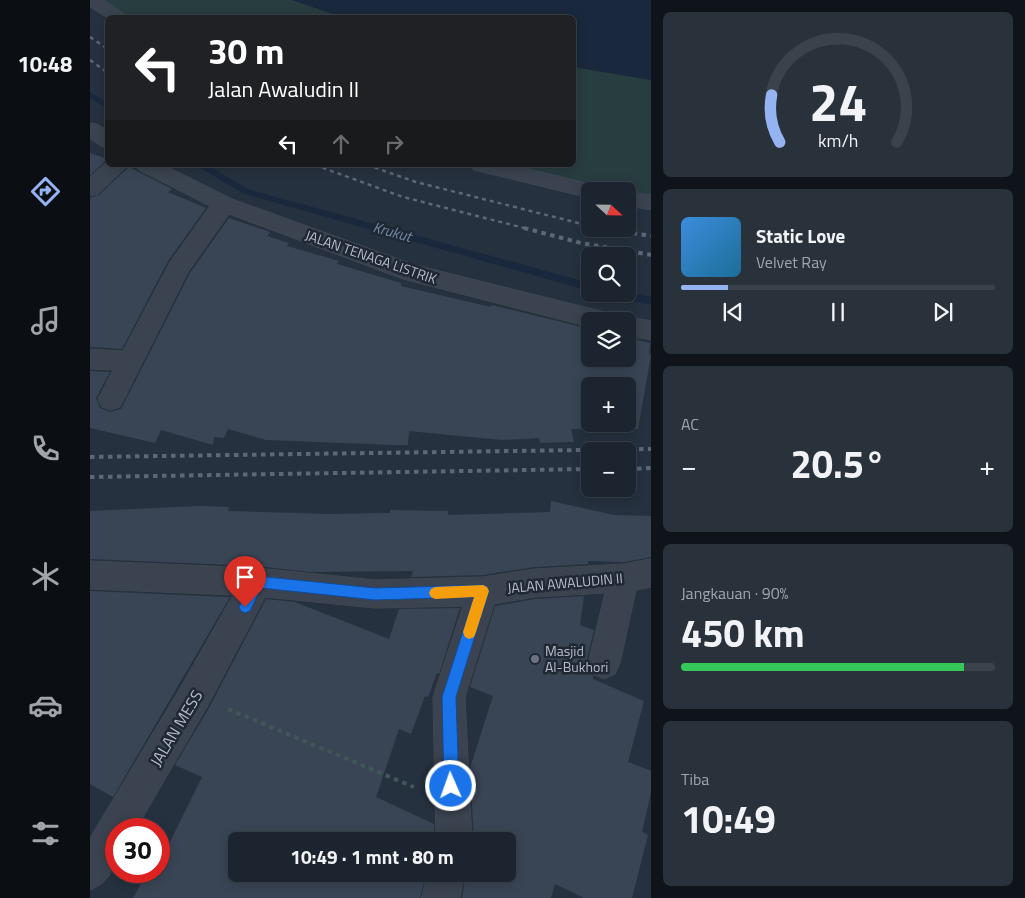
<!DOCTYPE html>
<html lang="id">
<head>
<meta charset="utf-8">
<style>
	body { margin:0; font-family:"Titillium Web",sans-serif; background:#29313b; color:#f1f3f6; height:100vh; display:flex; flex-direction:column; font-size:19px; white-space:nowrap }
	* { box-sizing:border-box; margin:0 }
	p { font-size:16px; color:#a0a5aa }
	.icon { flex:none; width:28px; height:28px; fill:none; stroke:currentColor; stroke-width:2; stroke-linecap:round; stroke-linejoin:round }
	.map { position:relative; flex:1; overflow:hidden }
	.drawer { display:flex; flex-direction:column; gap:12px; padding:12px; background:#0f141a; width:374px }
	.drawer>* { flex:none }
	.hud { position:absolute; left:15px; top:15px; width:471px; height:152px; border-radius:8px; box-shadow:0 2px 12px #0003,0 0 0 1px #3a424b; background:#202124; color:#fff; overflow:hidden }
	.needle { width:32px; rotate:112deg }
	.fabs { position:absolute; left:491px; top:182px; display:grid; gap:10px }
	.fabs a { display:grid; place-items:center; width:55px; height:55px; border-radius:8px; background:#1c252f; box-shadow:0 2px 12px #0003,0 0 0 1px #3a424b; font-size:25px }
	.speed { position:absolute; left:15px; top:818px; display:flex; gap:10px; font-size:25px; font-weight:700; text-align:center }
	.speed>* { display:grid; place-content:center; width:65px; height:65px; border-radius:50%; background:#1c252f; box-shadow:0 2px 12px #0003,0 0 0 1px #3a424b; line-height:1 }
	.speed .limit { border:8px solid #d22; background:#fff; color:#111 }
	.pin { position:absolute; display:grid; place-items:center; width:42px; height:42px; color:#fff; margin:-51px -21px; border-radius:50% 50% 50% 0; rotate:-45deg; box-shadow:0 0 5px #0007 }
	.pin .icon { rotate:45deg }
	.me { position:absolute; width:55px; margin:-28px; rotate:358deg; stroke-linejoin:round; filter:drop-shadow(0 0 4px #0008) }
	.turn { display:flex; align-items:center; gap:18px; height:105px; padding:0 20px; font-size:22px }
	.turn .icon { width:65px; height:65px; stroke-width:2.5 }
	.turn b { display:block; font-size:35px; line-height:42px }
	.lanes { display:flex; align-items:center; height:48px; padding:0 20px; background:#0003; justify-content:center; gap:25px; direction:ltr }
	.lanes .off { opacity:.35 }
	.big { font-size:38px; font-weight:700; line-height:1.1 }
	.drawer .tile { flex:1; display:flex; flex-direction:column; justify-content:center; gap:8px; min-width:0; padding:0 18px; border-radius:8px; background:#29313b }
	.drawer .dial { align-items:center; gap:0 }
	.dial svg { height:130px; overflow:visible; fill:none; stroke:#3a424b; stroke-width:7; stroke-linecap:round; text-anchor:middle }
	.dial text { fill:#f1f3f6; stroke:none }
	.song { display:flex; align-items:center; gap:15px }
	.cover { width:60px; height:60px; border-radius:8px; background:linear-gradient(135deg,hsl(210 70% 55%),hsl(200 70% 35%)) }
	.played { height:5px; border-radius:2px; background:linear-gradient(90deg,#95b2f1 15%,#3a424b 15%) }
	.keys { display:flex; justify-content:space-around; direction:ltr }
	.heat { display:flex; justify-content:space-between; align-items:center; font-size:28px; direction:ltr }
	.charge { height:8px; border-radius:4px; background:linear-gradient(90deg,#34c759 90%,#3a424b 0) }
	.trip { position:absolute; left:138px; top:832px; width:288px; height:50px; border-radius:8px; background:#1c252f; box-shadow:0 2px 12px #0003,0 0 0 1px #3a424b; font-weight:700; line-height:50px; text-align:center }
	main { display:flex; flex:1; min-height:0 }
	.dock { display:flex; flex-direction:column; width:90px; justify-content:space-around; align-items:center; background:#0b0f13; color:#a0a5aa }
	.dock .icon { width:35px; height:35px }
	.dock .active { color:#95b2f1 }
	.dock b { font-size:22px; color:#f1f3f6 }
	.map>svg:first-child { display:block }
	.green { fill:#283d40 }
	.water { fill:#1a283d }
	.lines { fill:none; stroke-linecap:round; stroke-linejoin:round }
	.stream { fill:#1a283d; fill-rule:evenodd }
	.building { fill:#394555; fill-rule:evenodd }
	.minor-casing { stroke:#444c58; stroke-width:1 }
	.path { stroke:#415658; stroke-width:4; stroke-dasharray:4.5 4.5; stroke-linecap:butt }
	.minor { fill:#3a434f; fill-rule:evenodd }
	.rail-far1 { stroke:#5d6776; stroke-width:2.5; stroke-dasharray:4 4; stroke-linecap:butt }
	.rail { stroke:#5d6776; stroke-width:4; stroke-dasharray:4.5 4.5; stroke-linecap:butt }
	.route { fill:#1a73e8; stroke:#114b97 }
	.slow { fill:#f59e0b }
	.worship-dot { fill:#6b7280; stroke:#1f2834; stroke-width:2 }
	.labels { text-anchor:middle; stroke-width:5; stroke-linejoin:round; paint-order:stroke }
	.street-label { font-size:14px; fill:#b7bec9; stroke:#1f2834 }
	.poi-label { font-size:14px; fill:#b7bec9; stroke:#1f2834; text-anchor:start }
	.water-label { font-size:15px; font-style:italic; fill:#7288a6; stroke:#1f2834 }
	.near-street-label { font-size:16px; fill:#b7bec9; stroke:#1f2834 }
</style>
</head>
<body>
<main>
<nav class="dock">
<b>10:48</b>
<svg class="icon active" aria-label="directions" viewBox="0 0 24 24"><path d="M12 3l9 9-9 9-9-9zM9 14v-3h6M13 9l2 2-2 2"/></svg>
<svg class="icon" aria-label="music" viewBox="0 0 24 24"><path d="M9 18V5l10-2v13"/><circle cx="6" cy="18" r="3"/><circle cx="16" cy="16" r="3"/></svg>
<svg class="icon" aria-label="phone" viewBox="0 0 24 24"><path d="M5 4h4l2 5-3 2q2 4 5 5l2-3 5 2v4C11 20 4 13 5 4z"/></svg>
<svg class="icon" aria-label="climate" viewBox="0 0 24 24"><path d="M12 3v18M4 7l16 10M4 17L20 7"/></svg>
<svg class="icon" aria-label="car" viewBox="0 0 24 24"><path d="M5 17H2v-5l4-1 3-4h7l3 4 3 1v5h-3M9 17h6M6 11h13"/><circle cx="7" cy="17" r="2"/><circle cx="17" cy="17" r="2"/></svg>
<svg class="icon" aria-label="filters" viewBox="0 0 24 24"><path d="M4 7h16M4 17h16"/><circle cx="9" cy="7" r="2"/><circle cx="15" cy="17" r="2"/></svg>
</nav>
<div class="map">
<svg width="562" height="898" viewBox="0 0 562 898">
	<rect width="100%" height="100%" fill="#26313f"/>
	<!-- green -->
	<g class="green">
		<polygon points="0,0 202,0 252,17 23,17"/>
		<polygon points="484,67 561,80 561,205 538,200 538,191 500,192 377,165 484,165"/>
	</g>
	<!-- water -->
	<polygon class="water" points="202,0 561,0 561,80 484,67 484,18 252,17"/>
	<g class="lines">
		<!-- stream -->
		<g class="stream">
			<polygon points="0,92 18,103 18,109 0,98"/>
			<polygon points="106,165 117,165 160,190 500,283 500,291 154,194"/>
			<polygon points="538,293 562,297 562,305 524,298 519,294"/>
		</g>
	</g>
	<!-- building -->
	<g class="building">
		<polygon points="0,153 18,159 0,175"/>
		<polygon points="39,167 82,189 78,192 116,208 78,261 32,349 0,347 0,198 9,195"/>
		<path d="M 139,218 L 180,232 L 177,236 L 199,243 L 197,246 L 249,261 L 247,264 L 311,283 L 311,286 L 401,307 L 401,305 L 500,329 L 500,359 L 538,359 L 538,338 L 560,343 L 559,354 L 561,355 L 548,429 L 481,429 L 484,442 L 450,443 L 449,438 L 412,440 L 319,431 L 318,445 L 304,445 L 176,440 L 138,429 L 134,438 L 124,437 L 123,445 L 71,430 L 65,443 L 0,428 L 0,371 L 20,372 L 6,398 L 10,408 L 20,412 L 31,409 L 100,273 ZM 500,386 L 538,386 L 538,424 L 500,424 Z"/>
		<polygon points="461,501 524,515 562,516 562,557 534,562 498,561 498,564 445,567 393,575 321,577 323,571 220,572 167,566 0,559 0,511 110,506 139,507 138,511 239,514 300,513 300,510 358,511 358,515 460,512"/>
		<polygon points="0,591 140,597 23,797 0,784"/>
		<polygon points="494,596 490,625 504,630 496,663 503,676 503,679 554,701 538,762 562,771 562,788 552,832 558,835 542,898 494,898 465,884 461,898 372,898 376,874 416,874 416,841 384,841 380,768 403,696 380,687 405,606 445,599"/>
		<polygon points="176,599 205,602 299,639 309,609 370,608 349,674 347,673 338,697 335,696 321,734 309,729 286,797 344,824 344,841 146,841 146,874 336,874 330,898 43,898 58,871 69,871 69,864 112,777 85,765 119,708"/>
	</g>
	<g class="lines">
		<!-- minor casing -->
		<g class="minor-casing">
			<g id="minor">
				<polygon points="0,0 14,0 40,18 18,18 0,7"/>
				<polygon points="0,123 7,124 18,131 18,148 11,146 0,139"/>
				<polygon points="18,162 18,165 38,165 8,194 0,196 0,177"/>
				<polygon points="46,165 74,165 142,199 325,265 515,312 524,314 527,321 500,321 500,327 313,279 139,214 98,272 30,407 21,410 12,407 8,399 23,370 0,369 0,349 33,351 80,262 120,206 49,170"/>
				<polygon points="381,165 422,165 508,186 511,191 500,191 500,198 384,170"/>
				<polygon points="538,192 562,195 562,210 538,206"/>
				<polygon points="538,317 562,321 562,340 538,336 538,321 529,321"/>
				<path d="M 562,559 L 562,587 L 546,590 L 530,663 L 525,674 L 514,679 L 503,674 L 498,663 L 515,593 L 445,597 L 404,604 L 375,697 L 382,841 L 346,841 L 343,697 L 373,606 L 285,608 L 175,597 L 117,707 L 46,829 L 26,829 C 26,856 29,878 0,890 L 0,838 L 93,683 L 143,595 L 0,589 L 0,561 L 167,568 L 285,580 L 393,577 L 445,569 L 534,564 Z"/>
				<polygon points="338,874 374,874 370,898 332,898"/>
			</g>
		</g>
		<!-- path -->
		<polyline class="path" points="138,709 324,787"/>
		<!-- minor -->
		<use href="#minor" class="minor"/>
		<!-- rail-far1 -->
		<g class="rail-far1">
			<polyline points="0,37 18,49"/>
			<polyline points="0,60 18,73"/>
			<polyline points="225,165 313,197 438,229"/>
			<polyline points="277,165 326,182 500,226"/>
			<polyline points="516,229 519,229"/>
		</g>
		<!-- rail -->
		<g class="rail">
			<polyline points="434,228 491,243 562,255"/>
			<polyline points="516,229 562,236"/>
			<polyline points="0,457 562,449"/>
			<polyline points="538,469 562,468"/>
			<polyline points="0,477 500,469"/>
		</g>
	</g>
	<!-- route -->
	<polygon class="route" points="167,576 285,588 393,585 397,587 399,591 366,697 369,786 366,791 361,793 356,791 354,786 352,697 384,597 285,600 171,588 160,611 155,613 151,611 149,607 163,578"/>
	<!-- slow -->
	<polygon class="slow" points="393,585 397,587 399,591 386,632 384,637 379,639 375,637 373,632 384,597 345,599 341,597 339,593 341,589 345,587"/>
	<!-- markers -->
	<circle class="worship-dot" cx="445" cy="659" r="5"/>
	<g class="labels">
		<!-- street labels -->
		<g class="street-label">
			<text transform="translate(281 257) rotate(19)" y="5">JALAN TENAGA LISTRIK</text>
			<text transform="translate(475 583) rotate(-5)" y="5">JALAN AWALUDIN II</text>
		</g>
		<!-- poi labels -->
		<g class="poi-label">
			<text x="455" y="656">Masjid<tspan x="455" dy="16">Al-Bukhori</tspan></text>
		</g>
		<!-- water labels -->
		<g class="water-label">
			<text transform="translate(302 232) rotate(15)" y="5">Krukut</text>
		</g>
		<!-- near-street labels -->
		<g class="near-street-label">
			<text transform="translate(86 728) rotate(-59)" y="6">JALAN MESS</text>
		</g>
	</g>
</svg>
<div class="fabs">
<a><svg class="needle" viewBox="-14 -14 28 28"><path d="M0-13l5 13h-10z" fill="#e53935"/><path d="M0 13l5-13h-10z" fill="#a0a5aa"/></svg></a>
<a><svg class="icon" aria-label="search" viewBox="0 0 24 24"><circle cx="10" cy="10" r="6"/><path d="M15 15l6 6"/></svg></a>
<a><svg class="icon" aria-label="layers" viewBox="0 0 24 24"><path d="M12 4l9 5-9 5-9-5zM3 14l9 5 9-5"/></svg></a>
<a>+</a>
<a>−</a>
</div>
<div class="speed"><div class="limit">30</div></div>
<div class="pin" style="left:155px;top:607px;background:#d93025"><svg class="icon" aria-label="arrive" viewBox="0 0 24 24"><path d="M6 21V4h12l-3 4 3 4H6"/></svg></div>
<svg class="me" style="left:361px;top:786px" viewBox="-20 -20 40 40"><circle r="17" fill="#1a73e8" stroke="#fff" stroke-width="3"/><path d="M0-11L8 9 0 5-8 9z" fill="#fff"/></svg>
<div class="trip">10:49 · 1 mnt · 80 m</div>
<div class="hud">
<div class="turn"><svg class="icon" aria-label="left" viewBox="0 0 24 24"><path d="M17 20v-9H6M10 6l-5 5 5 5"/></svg><div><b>30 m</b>Jalan Awaludin II</div></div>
<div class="lanes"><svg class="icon" aria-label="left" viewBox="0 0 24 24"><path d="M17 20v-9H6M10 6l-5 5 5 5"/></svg><svg class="icon off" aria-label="ahead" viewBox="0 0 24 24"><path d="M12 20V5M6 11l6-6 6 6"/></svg><svg class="icon off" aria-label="right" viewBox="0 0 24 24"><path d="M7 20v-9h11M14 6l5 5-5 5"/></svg></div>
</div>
</div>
<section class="drawer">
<div class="tile dial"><svg viewBox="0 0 100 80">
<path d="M14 69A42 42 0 1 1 86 69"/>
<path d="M14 69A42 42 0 0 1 9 40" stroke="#95b2f1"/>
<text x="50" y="56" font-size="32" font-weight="700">24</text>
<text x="50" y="72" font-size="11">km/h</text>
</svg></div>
<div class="tile">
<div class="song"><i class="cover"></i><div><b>Static Love</b><p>Velvet Ray</p></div></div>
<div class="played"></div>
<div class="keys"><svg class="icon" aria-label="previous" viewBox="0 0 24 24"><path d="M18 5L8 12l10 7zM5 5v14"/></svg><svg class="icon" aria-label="pause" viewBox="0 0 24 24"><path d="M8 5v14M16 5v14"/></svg><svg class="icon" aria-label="next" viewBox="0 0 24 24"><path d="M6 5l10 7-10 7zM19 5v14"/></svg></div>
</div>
<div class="tile"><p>AC</p>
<div class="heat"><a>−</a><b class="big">20.5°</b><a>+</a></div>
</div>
<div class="tile"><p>Jangkauan · 90%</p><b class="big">450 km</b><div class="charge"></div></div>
<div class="tile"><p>Tiba</p><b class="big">10:49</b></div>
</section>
</main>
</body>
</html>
